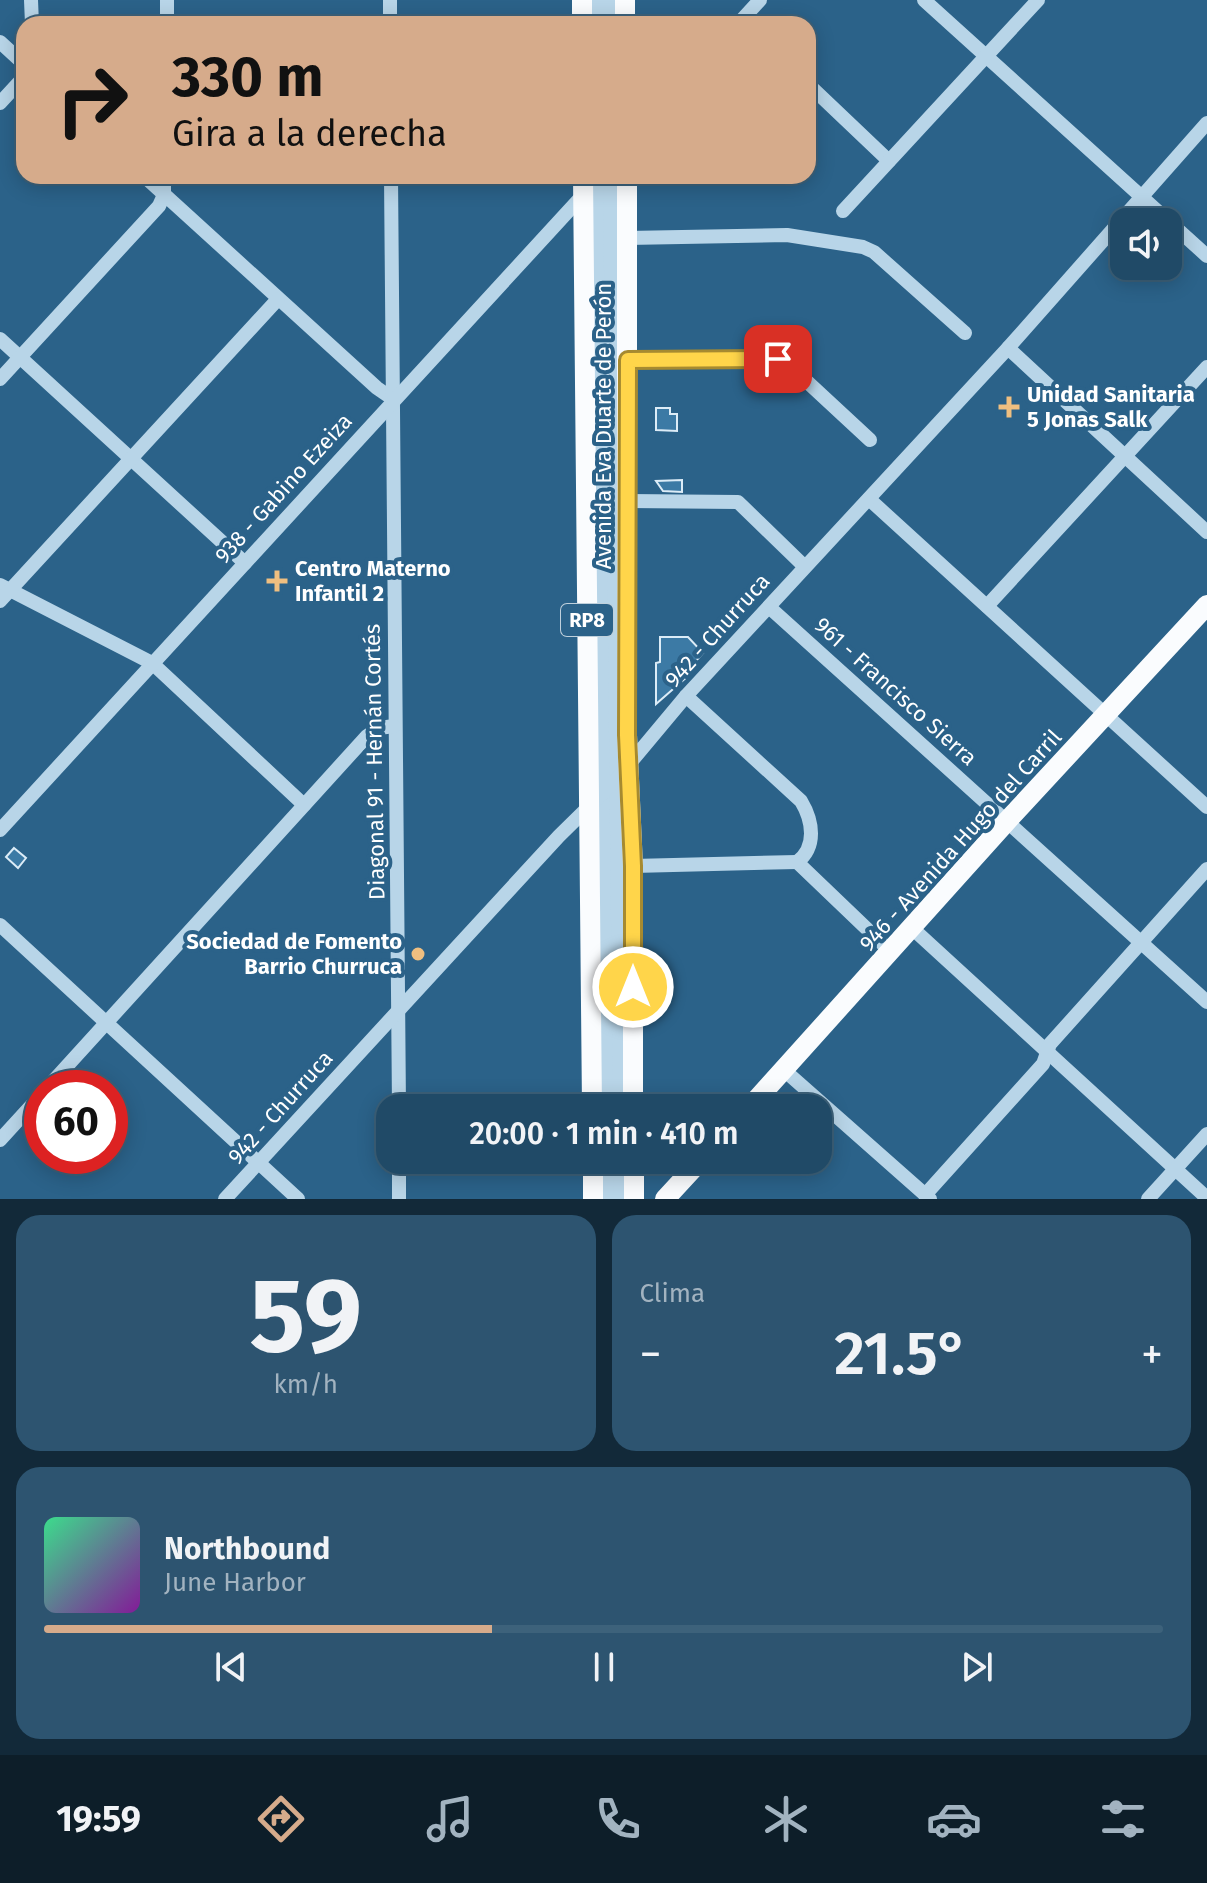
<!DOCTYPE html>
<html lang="es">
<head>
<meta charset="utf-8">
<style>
	body { margin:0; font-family:"Fira Sans",sans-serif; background:#2d5470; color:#f1f3f6; height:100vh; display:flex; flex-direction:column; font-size:30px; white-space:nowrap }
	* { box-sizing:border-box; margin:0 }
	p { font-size:26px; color:#a2b3c0 }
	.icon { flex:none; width:44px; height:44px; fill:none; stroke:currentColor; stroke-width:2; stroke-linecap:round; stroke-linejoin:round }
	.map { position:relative; height:1199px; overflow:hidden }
	.side { display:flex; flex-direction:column; gap:16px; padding:16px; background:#122939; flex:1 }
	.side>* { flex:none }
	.guide { position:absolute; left:16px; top:16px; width:800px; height:168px; border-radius:24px; box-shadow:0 4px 20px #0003,0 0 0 2px #3d627b; background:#d6ab8b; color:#111; overflow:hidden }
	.controls { position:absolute; left:1110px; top:208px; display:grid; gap:16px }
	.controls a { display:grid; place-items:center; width:72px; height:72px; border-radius:16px; background:#204a67; box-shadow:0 4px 20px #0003,0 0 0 2px #3d627b; font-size:40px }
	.speed { position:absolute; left:24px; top:1070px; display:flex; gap:16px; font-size:40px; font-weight:700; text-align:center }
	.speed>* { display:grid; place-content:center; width:104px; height:104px; border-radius:50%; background:#204a67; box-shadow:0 4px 20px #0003,0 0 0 2px #3d627b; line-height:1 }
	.speed .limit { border:12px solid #d22; background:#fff; color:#111 }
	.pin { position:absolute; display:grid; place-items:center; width:68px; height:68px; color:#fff; margin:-34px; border-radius:16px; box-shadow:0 4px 12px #0006 }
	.me { position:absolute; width:88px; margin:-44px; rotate:0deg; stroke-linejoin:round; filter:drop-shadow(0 0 6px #0008) }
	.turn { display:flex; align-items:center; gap:28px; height:168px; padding:0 24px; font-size:36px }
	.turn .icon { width:104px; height:104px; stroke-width:2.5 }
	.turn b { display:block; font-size:56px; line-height:68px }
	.big { font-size:60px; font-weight:600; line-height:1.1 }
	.side .widget { flex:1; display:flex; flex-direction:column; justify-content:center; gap:12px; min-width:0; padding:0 28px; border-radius:24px; background:#2d5470 }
	.side .dial { align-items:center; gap:0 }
	.dial b { font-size:104px; line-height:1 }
	.song { display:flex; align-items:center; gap:24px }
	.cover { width:96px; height:96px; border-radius:12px; background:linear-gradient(135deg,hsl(150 70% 55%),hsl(290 70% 35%)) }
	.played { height:8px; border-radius:4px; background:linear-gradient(90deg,#d6ab8b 40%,#3d627b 40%) }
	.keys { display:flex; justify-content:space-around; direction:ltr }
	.heat { display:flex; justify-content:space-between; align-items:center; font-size:44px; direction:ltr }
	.side .tiles { flex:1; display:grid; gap:16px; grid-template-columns:1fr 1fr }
	.widget:last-child { grid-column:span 2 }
	.trip { position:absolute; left:376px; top:1094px; width:456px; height:80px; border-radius:24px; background:#204a67; box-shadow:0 4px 20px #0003,0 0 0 2px #3d627b; font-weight:600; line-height:80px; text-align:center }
	.menu { display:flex; height:128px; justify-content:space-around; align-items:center; background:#0d1e29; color:#a2b3c0 }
	.menu .icon { width:56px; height:56px }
	.menu .active { color:#d6ab8b }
	.menu b { font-size:36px; color:#f1f3f6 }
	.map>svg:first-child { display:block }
	.building { fill:#3c7aa5; stroke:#dcecf7; stroke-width:2 }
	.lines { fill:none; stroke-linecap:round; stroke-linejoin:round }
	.minor { stroke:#b8d5e8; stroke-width:14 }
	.major { stroke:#fafcfe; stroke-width:20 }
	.route-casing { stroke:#a68a30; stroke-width:20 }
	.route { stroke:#ffd54a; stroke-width:14 }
	.poi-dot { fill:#efbf80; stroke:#2b6289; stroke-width:3 }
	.labels { text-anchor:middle; stroke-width:8; stroke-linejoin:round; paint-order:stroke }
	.shield { fill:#2b6289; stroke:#bfd0dc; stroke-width:2 }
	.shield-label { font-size:20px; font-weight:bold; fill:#fff }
	.poi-label { font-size:22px; font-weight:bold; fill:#fff; stroke:#2b6289; text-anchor:start }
	.street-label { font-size:22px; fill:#fff; stroke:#2b6289 }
</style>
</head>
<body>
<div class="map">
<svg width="1207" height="1199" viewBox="0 0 1207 1199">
	<rect width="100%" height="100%" fill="#2b6289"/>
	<!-- building -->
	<g class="building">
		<polygon points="656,408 670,408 670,414 677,414 677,431 656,430"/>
		<polygon points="682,480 682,492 663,491 656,481"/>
		<polygon points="660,637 688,637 703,653 686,672 688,676 656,704 656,663 660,662"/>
		<polygon points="14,848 26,858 18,868 6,857"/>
	</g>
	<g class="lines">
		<!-- minor -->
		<g class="minor">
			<polyline points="31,0 32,24"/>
			<polyline points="167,0 167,24"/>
			<polyline points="390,0 390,24"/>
			<polyline points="596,0 597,24"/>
			<polyline points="608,0 608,24"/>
			<polyline points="924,0 1207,256"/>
			<polyline points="738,24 760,0"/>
			<polyline points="0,42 24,64"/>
			<polyline points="808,84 889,161"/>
			<polyline points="0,103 24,77"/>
			<polyline points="144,176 377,388 393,399"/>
			<polyline points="391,176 399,1108"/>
			<polyline points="599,176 608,1108"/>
			<polyline points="610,176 620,1108"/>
			<polyline points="843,211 1038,0"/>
			<polyline points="627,238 787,235 863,247 874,252 965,333"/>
			<polyline points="0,339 245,563"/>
			<polyline points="1008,348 1207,532"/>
			<polyline points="628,360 778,359 788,364 870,440"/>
			<polyline points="0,379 159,206 164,195 164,176"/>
			<polyline points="869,499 1207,807"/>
			<polyline points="628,501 738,502 804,566"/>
			<polyline points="0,585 152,663 304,805"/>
			<polyline points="0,601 278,299"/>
			<polyline points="987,606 1207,367"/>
			<polyline points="769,607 1207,1002"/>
			<path d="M 686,696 L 801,801 C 813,821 817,847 797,862"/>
			<polyline points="0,830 584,194"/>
			<polyline points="797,862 890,951"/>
			<polyline points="633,866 797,862"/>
			<polyline points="0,925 298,1199"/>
			<polyline points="912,928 1207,1198"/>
			<polyline points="784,1070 930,1199"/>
			<polyline points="47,1088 367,736 379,728 394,726"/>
			<polyline points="0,1140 42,1094"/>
			<polyline points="399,1160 399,1199"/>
			<polyline points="609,1160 610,1199"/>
			<polyline points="620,1160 621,1199"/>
			<polyline points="925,1195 1043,1064 1050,1044 1207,869"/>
			<polyline points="225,1199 559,836 615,781 686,696 1008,348 1207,123"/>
			<polyline points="1148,1199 1207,1134"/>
		</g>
		<!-- major -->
		<g class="major">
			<polyline points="625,0 625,24"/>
			<polyline points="582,24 582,0"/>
			<polyline points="583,176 592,1108"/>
			<polyline points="627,176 627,735 633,866 633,1108"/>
			<polyline points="749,1108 1007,821 1207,605"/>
			<polyline points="593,1160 593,1199"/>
			<polyline points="634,1160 634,1199"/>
			<polyline points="665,1199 701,1160"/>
		</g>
	</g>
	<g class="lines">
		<!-- route casing -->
		<g class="route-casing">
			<polyline id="route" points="633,987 633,866 627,735 628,360 778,359"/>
		</g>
		<!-- route -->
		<use href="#route" class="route"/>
	</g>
	<!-- markers -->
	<g class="poi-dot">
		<path d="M1005 395h8v8h8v8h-8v8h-8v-8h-8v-8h8z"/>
		<path d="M273 569h8v8h8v8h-8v8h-8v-8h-8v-8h8z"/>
		<circle cx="418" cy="954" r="8"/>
	</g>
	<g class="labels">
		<!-- shield labels -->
		<rect class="shield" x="561" y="604" width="52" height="32" rx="6"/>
		<g class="shield-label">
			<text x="587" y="627">RP8</text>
		</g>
		<!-- poi labels -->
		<g class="poi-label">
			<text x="1027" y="402">Unidad Sanitaria<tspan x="1027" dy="25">5 Jonas Salk</tspan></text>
			<text x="295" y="576">Centro Materno<tspan x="295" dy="25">Infantil 2</tspan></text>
			<text x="402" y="949" text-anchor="end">Sociedad de Fomento<tspan x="402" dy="25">Barrio Churruca</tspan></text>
		</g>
		<!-- street labels -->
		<g class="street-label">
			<text transform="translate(603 426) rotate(-90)" y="8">Avenida Eva Duarte de Perón</text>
			<text transform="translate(283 488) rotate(-48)" y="8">938 - Gabino Ezeiza</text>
			<text transform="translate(717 630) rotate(-48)" y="8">942 - Churruca</text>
			<text transform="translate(896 691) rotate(42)" y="8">961 - Francisco Sierra</text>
			<text transform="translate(374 762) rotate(-91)" y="8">Diagonal 91 - Hernán Cortés</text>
			<text transform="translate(960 840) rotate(-48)" y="8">946 - Avenida Hugo del Carril</text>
			<text transform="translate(280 1107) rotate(-48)" y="8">942 - Churruca</text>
		</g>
	</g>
</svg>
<div class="controls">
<a><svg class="icon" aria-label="sound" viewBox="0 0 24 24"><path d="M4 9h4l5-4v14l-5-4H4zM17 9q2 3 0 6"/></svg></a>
</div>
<div class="speed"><div class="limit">60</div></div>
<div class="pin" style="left:778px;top:359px;background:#d93025"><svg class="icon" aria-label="arrive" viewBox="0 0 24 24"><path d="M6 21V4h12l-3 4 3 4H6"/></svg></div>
<svg class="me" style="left:633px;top:987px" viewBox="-20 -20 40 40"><circle r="17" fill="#ffd54a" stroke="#fff" stroke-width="3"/><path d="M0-11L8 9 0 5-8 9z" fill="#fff"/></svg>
<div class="trip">20:00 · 1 min · 410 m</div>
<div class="guide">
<div class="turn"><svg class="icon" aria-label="right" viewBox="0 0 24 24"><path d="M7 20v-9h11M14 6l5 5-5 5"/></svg><div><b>330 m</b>Gira a la derecha</div></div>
</div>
</div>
<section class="side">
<div class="tiles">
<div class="widget dial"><b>59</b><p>km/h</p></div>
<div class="widget"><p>Clima</p>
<div class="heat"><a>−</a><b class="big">21.5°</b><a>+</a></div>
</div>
<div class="widget">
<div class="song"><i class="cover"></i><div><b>Northbound</b><p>June Harbor</p></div></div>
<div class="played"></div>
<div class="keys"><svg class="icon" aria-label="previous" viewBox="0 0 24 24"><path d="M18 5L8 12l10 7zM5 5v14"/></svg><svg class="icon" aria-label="pause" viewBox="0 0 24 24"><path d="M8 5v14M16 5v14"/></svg><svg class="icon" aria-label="next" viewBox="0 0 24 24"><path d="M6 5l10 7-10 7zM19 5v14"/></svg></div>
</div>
</div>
</section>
<nav class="menu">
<b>19:59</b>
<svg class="icon active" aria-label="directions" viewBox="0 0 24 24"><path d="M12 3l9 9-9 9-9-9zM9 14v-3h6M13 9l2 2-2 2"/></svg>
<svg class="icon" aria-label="music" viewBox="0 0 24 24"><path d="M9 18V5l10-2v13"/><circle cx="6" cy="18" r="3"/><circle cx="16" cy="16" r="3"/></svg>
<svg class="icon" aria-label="phone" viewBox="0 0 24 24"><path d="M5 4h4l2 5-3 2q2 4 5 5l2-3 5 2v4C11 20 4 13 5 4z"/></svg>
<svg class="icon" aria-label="climate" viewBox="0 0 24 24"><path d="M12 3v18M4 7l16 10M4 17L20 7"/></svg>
<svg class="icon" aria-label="car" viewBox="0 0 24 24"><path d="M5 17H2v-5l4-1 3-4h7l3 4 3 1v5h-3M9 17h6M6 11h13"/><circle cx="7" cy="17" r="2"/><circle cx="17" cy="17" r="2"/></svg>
<svg class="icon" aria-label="filters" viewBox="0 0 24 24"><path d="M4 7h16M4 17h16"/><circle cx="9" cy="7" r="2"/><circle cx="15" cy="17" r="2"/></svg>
</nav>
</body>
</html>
